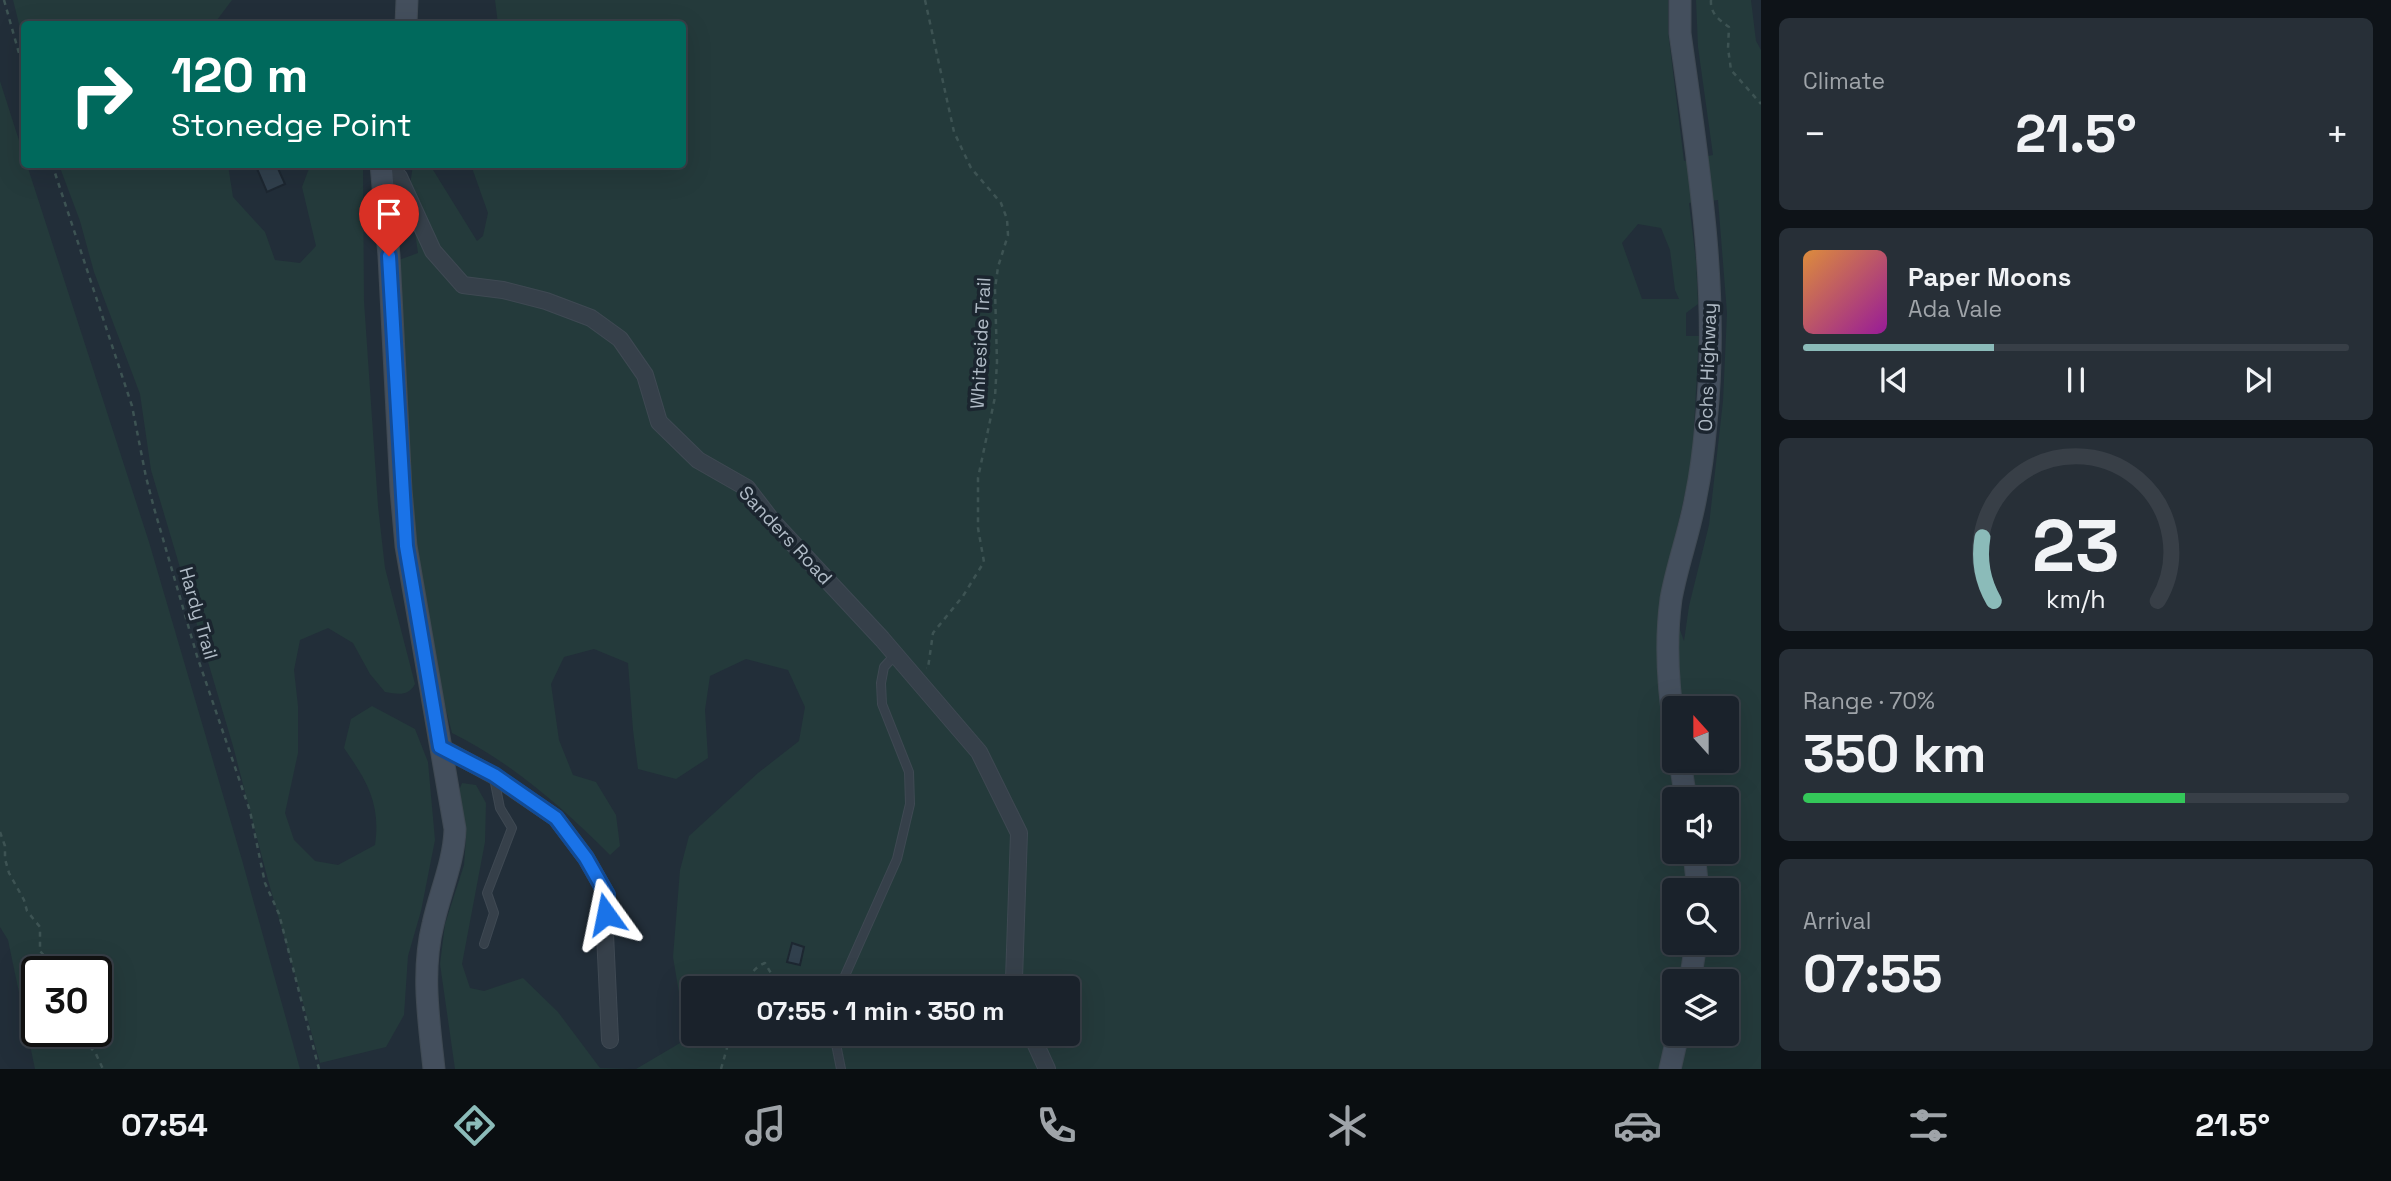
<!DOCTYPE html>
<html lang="en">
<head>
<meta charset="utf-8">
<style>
	body { margin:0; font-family:"Space Grotesk",sans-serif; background:#272f37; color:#f1f3f6; height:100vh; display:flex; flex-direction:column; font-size:26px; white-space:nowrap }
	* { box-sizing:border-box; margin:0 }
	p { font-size:23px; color:#9fa4a9 }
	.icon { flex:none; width:38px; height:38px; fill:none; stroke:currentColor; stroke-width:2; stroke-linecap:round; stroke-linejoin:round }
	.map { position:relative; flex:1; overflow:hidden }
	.sheet { display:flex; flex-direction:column; gap:18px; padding:18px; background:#0e1318; width:630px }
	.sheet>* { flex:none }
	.top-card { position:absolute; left:21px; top:21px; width:665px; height:147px; border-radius:7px; box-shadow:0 7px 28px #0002,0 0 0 2px #383f47; background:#00695c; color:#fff; overflow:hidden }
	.needle { width:46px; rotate:339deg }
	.tools { position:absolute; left:1662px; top:696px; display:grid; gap:14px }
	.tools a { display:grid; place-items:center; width:77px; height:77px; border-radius:7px; background:#1a222b; box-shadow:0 7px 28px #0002,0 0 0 2px #383f47; font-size:35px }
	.speed { position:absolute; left:21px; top:956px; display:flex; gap:14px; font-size:35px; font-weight:700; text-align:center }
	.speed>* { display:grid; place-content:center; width:91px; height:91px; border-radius:50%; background:#1a222b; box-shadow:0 7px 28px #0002,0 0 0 2px #383f47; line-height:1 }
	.speed .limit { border:4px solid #111; border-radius:10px; background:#fff; color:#111 }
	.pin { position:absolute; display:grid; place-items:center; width:60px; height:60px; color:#fff; margin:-72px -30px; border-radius:50% 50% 50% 0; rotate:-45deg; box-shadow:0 0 7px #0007 }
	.pin .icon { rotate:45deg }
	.me { position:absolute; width:77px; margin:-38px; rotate:348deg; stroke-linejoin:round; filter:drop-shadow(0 0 5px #0008) }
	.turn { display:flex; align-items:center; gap:24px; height:147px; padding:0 35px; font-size:32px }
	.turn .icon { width:91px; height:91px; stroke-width:2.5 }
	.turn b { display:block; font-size:49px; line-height:60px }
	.big { font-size:52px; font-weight:800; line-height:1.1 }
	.sheet .card { flex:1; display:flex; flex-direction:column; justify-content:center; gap:10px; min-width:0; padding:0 24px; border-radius:10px; background:#272f37 }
	.sheet .dial { align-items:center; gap:0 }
	.dial svg { height:182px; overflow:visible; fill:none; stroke:#383f47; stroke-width:7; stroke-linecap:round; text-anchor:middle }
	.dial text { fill:#f1f3f6; stroke:none }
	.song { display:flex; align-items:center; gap:21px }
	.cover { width:84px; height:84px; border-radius:10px; background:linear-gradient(135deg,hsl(30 70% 55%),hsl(300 70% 35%)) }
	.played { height:7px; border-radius:4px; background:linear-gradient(90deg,#8bbbb9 35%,#383f47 35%) }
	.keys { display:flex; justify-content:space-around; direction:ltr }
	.heat { display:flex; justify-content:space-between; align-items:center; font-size:38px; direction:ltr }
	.charge { height:10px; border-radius:5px; background:linear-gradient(90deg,#34c759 70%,#383f47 0) }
	.trip { position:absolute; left:681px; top:976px; width:399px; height:70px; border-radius:7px; background:#1a222b; box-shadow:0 7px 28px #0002,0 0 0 2px #383f47; font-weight:800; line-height:70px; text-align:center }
	.menu { display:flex; height:112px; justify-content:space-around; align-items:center; background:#0a0e11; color:#9fa4a9 }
	.menu .icon { width:49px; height:49px }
	.menu .current { color:#8bbbb9 }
	.menu b { font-size:32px; color:#f1f3f6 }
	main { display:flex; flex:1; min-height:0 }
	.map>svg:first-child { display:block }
	.green { fill:#243a3b; fill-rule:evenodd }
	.building { fill:#31404d; stroke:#1d2731; stroke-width:2 }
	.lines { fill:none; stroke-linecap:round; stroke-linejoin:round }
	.lane-casing { stroke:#3f4953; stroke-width:10 }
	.street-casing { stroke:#3f4953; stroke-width:18 }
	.secondary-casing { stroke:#3f4953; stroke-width:23 }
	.path { stroke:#3d5353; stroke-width:2.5; stroke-dasharray:5 5; stroke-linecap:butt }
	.lane { stroke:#36404a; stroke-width:8 }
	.street { stroke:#36404a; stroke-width:16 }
	.secondary { stroke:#444f5d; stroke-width:21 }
	.route-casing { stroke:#114b97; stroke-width:18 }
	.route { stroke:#1a73e8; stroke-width:12 }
	.labels { text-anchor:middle; stroke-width:7; stroke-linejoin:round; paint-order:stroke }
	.street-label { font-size:19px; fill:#b0bbc6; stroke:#1b252f }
</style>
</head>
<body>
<main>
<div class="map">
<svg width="1761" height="1069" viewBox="0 0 1761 1069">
	<rect width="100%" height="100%" fill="#222e39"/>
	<!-- green -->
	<g class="green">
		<polygon points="13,0 232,0 214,24 24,24 24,44"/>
		<path d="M 495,0 L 1668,0 L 1668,31 L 1684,161 L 1713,155 L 1698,47 L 1696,0 L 1751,0 L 1756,41 L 1761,50 L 1761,1069 L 636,1069 L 680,1043 L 682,1011 L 673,957 L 680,870 L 689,836 L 758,773 L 799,741 L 805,707 L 788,670 L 746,659 L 710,676 L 705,710 L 708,758 L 676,779 L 638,769 L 633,730 L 628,663 L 594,649 L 564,657 L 551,684 L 559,740 L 573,775 L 596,782 L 616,815 L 620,846 L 610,855 C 564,809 511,762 452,733 L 435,666 L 414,542 L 396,261 L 418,253 L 409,191 L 413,165 L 430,165 L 477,241 L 483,236 L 488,213 L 471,165 L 682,164 L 682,24 L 498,24 ZM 1718,200 L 1727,313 L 1723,401 L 1709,525 L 1689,606 L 1684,641 L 1664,586 L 1692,463 L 1699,336 L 1686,336 L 1686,313 L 1698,304 L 1696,261 L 1689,203 ZM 1638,224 L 1661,228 L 1670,250 L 1675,290 L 1679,299 L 1642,299 L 1622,243 ZM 1675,709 L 1727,709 L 1727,761 L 1675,761 ZM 1675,800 L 1727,800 L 1727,852 L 1675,852 ZM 1675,891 L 1727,891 L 1727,943 L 1675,943 ZM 1675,982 L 1727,982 L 1727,1034 L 1675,1034 ZM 693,989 L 1068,989 L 1068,1034 L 693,1034 Z"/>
		<path d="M 0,81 L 24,156 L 24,164 L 27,165 L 149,542 L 242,860 L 300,1069 L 35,1069 L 8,940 L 0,927 ZM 96,971 L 96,1031 L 37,1031 L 37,971 Z"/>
		<path d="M 314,164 L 363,165 L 364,301 L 378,506 L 385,568 L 415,684 C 408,697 397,694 385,692 L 370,674 L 353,643 L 328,628 L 300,640 L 294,670 L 298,706 L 298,753 L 285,813 L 294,840 L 315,861 L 338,865 L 375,845 C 381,804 367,781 344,748 L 351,719 L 372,706 L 415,729 L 428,762 L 435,840 L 421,911 L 408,956 L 404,1015 L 386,1047 L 320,1063 L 268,880 L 233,746 L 151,470 L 140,394 L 94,272 L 80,221 L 59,165 L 228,165 L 233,197 L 265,232 L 275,260 L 300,263 L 316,246 L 302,187 L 310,166 Z"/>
		<polygon points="462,783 476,785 486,803 485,842 462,964 470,988 484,991 523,978 558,1012 600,1068 632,1069 455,1069 440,964 445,924 464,865 466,837 458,793"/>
	</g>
	<!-- building -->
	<g class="building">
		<polygon points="255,164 276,164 285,184 267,192"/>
		<polygon points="792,943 804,947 800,965 787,962"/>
	</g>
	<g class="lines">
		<!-- lane casing -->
		<g class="lane-casing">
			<g id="lane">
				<polyline points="484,944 494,913 487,893 512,828 500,808 494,778"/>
				<polyline points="839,989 897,859 910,804 909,772 882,704 881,683 884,667 895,655"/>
				<polyline points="834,1034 841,1069"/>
			</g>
		</g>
		<!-- street casing -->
		<g class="street-casing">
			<g id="street">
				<polyline points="383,164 399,177 433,251 463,285 503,290 546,301 591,318 620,339 645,375 659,422 698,460 747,488 773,522 882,639 979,752 1019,833 1014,979 1017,989"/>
				<polyline points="441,747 493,775 556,818 586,858 607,895 605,934 610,1040"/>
				<polyline points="1031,1034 1047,1069"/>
			</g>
		</g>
		<!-- secondary casing -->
		<g class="secondary-casing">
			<g id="secondary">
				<polyline points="406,24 407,0"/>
				<path d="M 381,164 L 389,256 L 401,490 L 406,546 L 455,829 C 454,862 440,892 433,924 C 421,972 429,1021 434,1069"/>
				<path d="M 1675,731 C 1668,688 1665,643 1671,599 C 1677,565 1690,531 1696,496 C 1701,472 1704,447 1706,423 C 1720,292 1698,162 1680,33 L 1680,0"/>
				<polyline points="1680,761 1686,800"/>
				<polyline points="1694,852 1698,891"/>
				<polyline points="1690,982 1696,943"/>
				<polyline points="1670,1069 1678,1034"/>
			</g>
		</g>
		<!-- path -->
		<g class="path">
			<polyline points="4,0 24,71"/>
			<polyline points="925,0 954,132 971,168 1001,203 1007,219 1008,235 998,267 995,289 997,362 995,397 978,478 978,528 984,562 963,596 933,633 928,668 926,668"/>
			<path d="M 1711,0 C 1710,13 1719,20 1729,27 L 1728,48 L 1731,70 L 1761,104"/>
			<polyline points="52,164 132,406 146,477 154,508 197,656 250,811 265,883 279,914 319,1069"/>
			<polyline points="0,832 5,846 5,859 9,873 24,900 27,911 40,927 40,951 58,971"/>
			<path d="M 745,989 C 750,977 752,968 765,963 L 776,982 L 811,980 L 830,986"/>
			<polyline points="77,1031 96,1054 103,1069"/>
			<polyline points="721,1069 731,1034"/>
		</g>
		<!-- lane -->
		<use href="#lane" class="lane"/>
		<!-- street -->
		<use href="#street" class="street"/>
		<!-- secondary -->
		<use href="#secondary" class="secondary"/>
	</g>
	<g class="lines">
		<!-- route casing -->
		<g class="route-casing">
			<polyline id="route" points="389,256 406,546 440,747 494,775 556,818 586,858 607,895 606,914"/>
		</g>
		<!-- route -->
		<use href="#route" class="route"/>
	</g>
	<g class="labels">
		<!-- street labels -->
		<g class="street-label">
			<text transform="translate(980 343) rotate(-87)" y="7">Whiteside Trail</text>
			<text transform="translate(1707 367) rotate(-88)" y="7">Ochs Highway</text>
			<text transform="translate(786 535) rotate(47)" y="7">Sanders Road</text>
			<text transform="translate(199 613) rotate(74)" y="7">Hardy Trail</text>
		</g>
	</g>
</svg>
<div class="tools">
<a><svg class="needle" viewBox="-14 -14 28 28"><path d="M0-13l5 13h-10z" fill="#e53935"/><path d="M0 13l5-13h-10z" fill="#9fa4a9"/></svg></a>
<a><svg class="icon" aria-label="sound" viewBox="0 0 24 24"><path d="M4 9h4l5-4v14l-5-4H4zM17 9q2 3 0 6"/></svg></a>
<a><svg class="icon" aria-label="search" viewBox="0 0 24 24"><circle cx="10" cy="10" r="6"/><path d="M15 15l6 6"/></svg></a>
<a><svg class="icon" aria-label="layers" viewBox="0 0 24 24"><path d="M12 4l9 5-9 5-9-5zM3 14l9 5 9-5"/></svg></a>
</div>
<div class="speed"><div class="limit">30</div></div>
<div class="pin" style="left:389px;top:256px;background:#d93025"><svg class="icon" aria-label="arrive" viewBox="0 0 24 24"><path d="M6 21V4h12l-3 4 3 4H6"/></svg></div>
<svg class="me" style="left:606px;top:914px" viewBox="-20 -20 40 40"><path d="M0-17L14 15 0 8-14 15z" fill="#1a73e8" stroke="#fff" stroke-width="4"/></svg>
<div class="trip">07:55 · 1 min · 350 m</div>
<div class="top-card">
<div class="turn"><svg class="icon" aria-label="right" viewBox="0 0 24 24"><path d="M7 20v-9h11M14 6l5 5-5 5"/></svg><div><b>120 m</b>Stonedge Point</div></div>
</div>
</div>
<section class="sheet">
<div class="card"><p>Climate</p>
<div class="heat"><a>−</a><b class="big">21.5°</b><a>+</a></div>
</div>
<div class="card">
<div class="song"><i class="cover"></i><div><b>Paper Moons</b><p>Ada Vale</p></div></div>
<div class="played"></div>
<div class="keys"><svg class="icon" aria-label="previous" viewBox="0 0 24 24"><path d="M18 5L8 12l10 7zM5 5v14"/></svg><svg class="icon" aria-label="pause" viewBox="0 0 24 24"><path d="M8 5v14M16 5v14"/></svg><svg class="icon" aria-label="next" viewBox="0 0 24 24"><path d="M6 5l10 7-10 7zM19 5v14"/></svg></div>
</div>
<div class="card dial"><svg viewBox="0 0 100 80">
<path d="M14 69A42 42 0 1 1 86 69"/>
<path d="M14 69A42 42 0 0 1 9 41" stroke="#8bbbb9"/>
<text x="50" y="56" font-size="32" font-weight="700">23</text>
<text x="50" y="72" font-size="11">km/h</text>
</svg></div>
<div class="card"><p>Range · 70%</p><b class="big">350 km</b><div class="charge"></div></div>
<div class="card"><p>Arrival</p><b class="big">07:55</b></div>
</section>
</main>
<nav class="menu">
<b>07:54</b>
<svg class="icon current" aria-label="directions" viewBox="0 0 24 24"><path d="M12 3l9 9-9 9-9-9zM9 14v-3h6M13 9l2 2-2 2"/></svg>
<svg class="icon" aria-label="music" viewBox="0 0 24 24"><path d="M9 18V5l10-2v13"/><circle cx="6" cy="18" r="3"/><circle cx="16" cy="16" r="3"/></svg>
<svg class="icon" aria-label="phone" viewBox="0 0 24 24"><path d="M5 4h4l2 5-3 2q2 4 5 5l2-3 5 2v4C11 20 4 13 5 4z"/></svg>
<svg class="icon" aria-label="climate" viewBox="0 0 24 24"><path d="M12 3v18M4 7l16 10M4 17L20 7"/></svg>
<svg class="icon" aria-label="car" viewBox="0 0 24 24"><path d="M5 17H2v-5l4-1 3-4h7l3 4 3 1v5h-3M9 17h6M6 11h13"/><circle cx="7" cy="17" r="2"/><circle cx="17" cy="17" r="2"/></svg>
<svg class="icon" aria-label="filters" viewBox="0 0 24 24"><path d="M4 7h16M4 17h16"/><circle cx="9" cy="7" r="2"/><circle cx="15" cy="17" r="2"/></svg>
<b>21.5°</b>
</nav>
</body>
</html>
